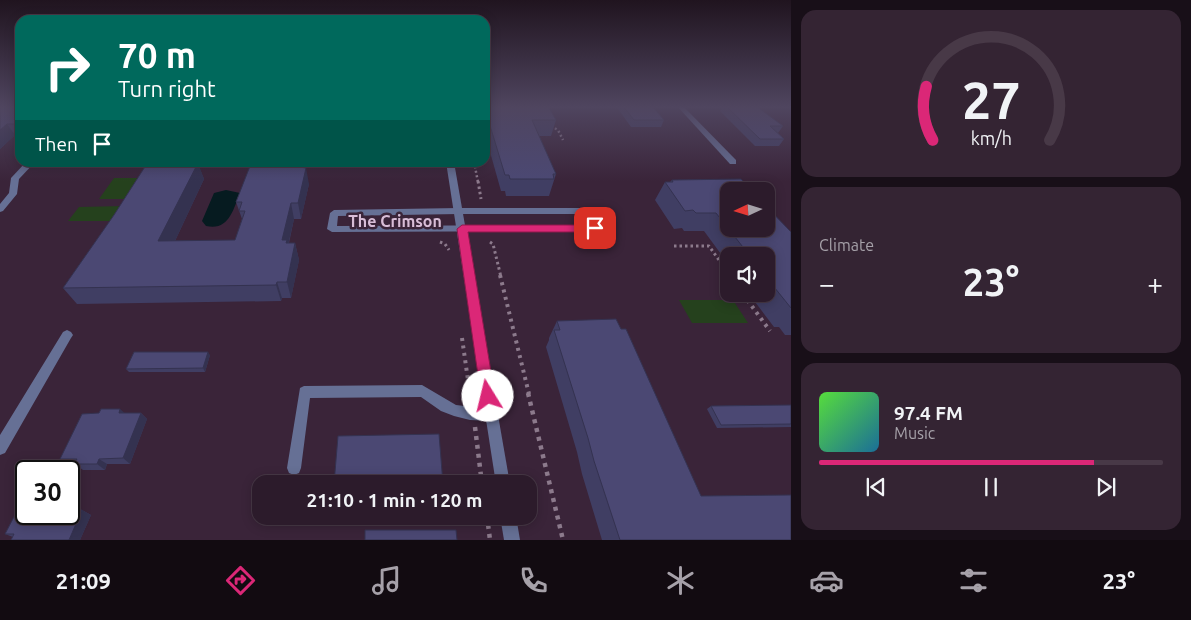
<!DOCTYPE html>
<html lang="en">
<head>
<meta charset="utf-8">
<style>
	body { margin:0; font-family:Ubuntu,sans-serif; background:#342433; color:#f1f3f6; height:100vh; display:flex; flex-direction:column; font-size:19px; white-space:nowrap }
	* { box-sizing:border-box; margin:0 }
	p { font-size:16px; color:#a6a1a9 }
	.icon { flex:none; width:28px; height:28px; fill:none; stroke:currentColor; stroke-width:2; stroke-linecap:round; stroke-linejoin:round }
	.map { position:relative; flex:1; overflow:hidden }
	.sheet { display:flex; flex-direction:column; gap:10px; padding:10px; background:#180f18; width:400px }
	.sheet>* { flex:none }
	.hud { position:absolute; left:15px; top:15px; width:475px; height:152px; border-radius:15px; box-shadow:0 2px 12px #0003,0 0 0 1px #483947; background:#00695c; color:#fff; overflow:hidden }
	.needle { width:32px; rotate:266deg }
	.tools { position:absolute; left:720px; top:182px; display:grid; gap:10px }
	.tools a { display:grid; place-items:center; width:55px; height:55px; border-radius:10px; background:#2c1b2b; box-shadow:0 2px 12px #0003,0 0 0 1px #483947; font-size:25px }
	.speed { position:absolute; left:15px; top:460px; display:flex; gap:10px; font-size:25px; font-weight:700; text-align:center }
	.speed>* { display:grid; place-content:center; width:65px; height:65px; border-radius:50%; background:#2c1b2b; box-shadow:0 2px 12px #0003,0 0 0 1px #483947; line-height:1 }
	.speed .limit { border:2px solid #111; border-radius:8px; background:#fff; color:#111 }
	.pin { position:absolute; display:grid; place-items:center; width:42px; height:42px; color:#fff; margin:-21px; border-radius:10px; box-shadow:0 2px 8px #0006 }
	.me { position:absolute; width:55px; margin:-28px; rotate:351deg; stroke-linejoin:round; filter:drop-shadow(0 0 4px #0008) }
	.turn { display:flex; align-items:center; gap:18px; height:105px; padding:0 20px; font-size:22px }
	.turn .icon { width:65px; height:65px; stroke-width:2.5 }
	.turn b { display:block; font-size:35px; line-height:42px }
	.then { display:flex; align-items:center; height:48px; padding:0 20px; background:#0003; gap:10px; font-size:19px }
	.big { font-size:38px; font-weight:700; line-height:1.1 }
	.sheet .widget { flex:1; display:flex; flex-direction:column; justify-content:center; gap:8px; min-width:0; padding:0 18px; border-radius:15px; background:#342433 }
	.sheet .dial { align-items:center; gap:0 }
	.dial svg { height:130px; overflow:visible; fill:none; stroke:#483947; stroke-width:7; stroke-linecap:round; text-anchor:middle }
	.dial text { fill:#f1f3f6; stroke:none }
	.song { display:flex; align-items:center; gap:15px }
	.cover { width:60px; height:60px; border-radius:8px; background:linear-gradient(135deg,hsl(110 70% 55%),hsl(200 70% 35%)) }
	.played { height:5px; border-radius:2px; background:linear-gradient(90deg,#db2777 80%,#483947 80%) }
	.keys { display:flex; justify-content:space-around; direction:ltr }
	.heat { display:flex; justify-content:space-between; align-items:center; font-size:28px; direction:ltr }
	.trip { position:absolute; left:252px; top:475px; width:285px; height:50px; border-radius:15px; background:#2c1b2b; box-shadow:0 2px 12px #0003,0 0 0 1px #483947; font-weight:700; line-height:50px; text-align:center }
	.tab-bar { display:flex; height:80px; justify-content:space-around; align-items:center; background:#120b11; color:#a6a1a9 }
	.tab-bar .icon { width:35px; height:35px }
	.tab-bar .on { color:#db2777 }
	.tab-bar b { font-size:22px; color:#f1f3f6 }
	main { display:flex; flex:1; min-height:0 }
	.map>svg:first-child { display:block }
	.green { fill:#25411d }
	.water { fill:#061b20 }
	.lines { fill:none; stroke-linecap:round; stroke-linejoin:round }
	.path-far3 { stroke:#8c7a8c; stroke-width:2.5; stroke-dasharray:2 2.5; stroke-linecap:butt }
	.path-far2 { stroke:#8c7a8c; stroke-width:3; stroke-dasharray:2.5 3; stroke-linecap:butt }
	.path-far1 { stroke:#8c7a8c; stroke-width:4; stroke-dasharray:3 4.5; stroke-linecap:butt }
	.path { stroke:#8c7a8c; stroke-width:4.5; stroke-dasharray:4 5; stroke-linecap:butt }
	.service { fill:#667095; fill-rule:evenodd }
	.minor { fill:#667095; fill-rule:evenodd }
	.wall { fill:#403e63 }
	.shaded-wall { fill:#343250 }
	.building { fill:#4b4873; stroke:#343250 }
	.route { fill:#db2777; stroke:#8e194d }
	.labels { text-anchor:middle; stroke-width:5; stroke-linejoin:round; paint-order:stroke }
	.neighbourhood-label { font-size:16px; font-weight:bold; fill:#d8bdd7; stroke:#3a2439 }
</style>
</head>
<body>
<main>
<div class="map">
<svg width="791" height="540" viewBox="0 0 791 540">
	<rect width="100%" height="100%" fill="#3a2439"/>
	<!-- green -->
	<g class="green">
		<polygon points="114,178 147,178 133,199 99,199"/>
		<polygon points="124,206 115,221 68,221 79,207"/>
		<polygon points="679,300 733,300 748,323 692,323"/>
	</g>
	<!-- water -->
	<path class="water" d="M 226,190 L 240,193 C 233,210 229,231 206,226 L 202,221 L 214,193 Z"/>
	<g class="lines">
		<!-- path-far3 -->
		<g class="path-far3">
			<polyline points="551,126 558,130 563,140"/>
			<polyline points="474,162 478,182"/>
		</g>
		<!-- path-far2 -->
		<g class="path-far2">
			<polyline points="478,181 481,199"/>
			<polyline points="440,242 445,244 449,250"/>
			<polyline points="490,242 493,244 501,277"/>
			<polyline points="674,246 709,246 729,274"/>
		</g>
		<!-- path-far1 -->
		<g class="path-far1">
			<polyline points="500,275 529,394"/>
			<polyline points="743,294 770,331"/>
			<polyline points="462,338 470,394"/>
		</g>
		<!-- path -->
		<g class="path">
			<polyline points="470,393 471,399"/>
			<polyline points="528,393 563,540"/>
			<polyline points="475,427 482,484"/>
			<polyline points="487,516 490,540"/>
		</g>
		<!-- service -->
		<g class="service">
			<polygon points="26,162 35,162 19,179 17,194 3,211 0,212 0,204 9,193 11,178"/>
			<path d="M 459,208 L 587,208 L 591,211 L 600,228 L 595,231 L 332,232 L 327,229 L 330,213 L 334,210 ZM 459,214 L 584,214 L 589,225 L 337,226 L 338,216 Z"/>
			<polygon points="422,385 456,405 491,409 496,411 498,415 496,419 491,421 470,420 454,416 441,411 421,397 310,398 301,468 299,473 294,475 289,473 287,468 300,388 304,386"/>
		</g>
		<!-- minor -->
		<g class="minor">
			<polygon points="677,106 683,106 736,160 736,164 730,164"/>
			<polygon points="446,162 454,162 510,484 496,484"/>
			<polygon points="67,330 71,332 73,335 71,338 5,453 0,455 0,435 63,332"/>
			<polygon points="500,516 516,516 520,540 504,540"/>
		</g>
	</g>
	<!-- wall -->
	<g class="wall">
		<polygon points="0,106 20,106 20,135 15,135 0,149"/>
		<polygon points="485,106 556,120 551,136 539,136 556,174 549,196 506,196 505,191 501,191 485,134"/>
		<polygon points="616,106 652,106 664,120 661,127 631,127"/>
		<polygon points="723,106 756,106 783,126 778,133 784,139 779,146 755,146 720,111"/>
		<polygon points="148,162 197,162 204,179 175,241 235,240 242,219 236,202 265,166 295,162 295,166 309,184 301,219 294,219 289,243 295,243 299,260 291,298 282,298 281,301 77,304 63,288 114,215"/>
		<polygon points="672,180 791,232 791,335 785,335 779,327 774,327 749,294 766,294 766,256 729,256 729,265 704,231 684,231 682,228 674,229 655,200 665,182 670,182"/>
		<polygon points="557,321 701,496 791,540 602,540 582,474 577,452 546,347 549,340 549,338"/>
		<polygon points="210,355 205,372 129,372 126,369"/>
		<polygon points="791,405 791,427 717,428 707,409 711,406"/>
		<polygon points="125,413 141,413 147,419 130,464 107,464 105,470 83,470 75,464 68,464 60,459"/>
		<polygon points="82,510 91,515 80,540 11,540 13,537 5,534 26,514"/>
	</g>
	<!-- shaded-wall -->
	<g class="shaded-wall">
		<polygon points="20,120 20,129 16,124"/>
		<polygon points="7,124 15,135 0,149 0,130"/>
		<polygon points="194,162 198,163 204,179 167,258 158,241"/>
		<polygon points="306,168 309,184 301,219 298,203"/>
		<polygon points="291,203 294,219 288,245 282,240"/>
		<polygon points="295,243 299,260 291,298 287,282"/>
		<polygon points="277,282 282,298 281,301 276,285"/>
		<polygon points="208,352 210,355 205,372 203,368"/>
		<polygon points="120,409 127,415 119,413"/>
		<polygon points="141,413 147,419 130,464 123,458"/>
		<polygon points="99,459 107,464 105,470 97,464"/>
		<polygon points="82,510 91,515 80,540 69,540"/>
	</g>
	<!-- building -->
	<g class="building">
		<polygon points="0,106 20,106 20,120 16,124 7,124 0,130"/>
		<polygon points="485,106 548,106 556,120 532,120 556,174 553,174 554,179 510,179 509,175 505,175 485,109"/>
		<polygon points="623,106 652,106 664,120 634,120"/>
		<polygon points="726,106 756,106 783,126 770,126 784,139 760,139"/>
		<polygon points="148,162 198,163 158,241 235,240 245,211 239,211 242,202 236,202 250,166 265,166 266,162 294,162 294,166 306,168 298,203 291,203 282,240 287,240 286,243 295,243 287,282 277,282 276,285 63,288 114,215"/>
		<polygon points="741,179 752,191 729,191 729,229 766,229 766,206 791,232 791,308 766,277 766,256 750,256 716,213 696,213 693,210 685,211 665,182 673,182 672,180"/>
		<polygon points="616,319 621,329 626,329 701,496 791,495 791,540 620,540 594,461 588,438 554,330 560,330 557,321"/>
		<polygon points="134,352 208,352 203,368 126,369"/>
		<polygon points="791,405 791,424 721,425 711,406"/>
		<polygon points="101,409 120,409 119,413 141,413 123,458 99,459 97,464 74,464 77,459 60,459 82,414 99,413"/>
		<polygon points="439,434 443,484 334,484 338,436"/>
		<polygon points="26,500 26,514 69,514 69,510 82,510 69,540 11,540 14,534 5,534 17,511 20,510"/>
		<polygon points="365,530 456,530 457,540 365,540"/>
	</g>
	<!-- sky -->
	<linearGradient id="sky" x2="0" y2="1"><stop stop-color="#20141f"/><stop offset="0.59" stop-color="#4f455f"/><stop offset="1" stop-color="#4f455f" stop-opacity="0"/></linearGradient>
	<rect width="791" height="181" fill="url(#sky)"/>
	<!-- route -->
	<polygon class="route" points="462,225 595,225 600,228 595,232 468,232 495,396 493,400 488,402 483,400 481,396 457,229"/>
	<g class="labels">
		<!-- neighbourhood labels -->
		<g class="neighbourhood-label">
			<text x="395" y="227">The Crimson</text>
		</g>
	</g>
</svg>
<div class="tools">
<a><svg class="needle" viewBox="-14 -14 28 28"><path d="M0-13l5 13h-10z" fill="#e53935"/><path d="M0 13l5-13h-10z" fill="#a6a1a9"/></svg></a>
<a><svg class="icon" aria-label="sound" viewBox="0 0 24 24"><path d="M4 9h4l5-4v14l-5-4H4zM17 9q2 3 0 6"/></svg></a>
</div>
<div class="speed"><div class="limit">30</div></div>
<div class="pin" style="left:595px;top:228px;background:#d93025"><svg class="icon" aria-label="arrive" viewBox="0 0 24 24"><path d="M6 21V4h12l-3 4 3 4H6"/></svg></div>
<svg class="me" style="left:488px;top:396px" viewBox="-20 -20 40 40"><circle r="19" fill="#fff"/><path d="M0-13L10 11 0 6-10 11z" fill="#db2777"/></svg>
<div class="trip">21:10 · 1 min · 120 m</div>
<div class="hud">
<div class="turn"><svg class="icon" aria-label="right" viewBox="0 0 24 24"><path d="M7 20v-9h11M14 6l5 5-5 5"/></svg><div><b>70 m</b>Turn right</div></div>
<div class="then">Then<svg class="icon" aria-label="arrive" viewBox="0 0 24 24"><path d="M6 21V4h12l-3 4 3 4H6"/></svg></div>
</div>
</div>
<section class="sheet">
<div class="widget dial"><svg viewBox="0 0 100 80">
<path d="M14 69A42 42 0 1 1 86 69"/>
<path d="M14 69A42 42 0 0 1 10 36" stroke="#db2777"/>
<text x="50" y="56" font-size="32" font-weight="700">27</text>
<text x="50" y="72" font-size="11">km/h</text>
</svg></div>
<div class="widget"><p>Climate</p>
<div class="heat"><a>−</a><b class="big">23°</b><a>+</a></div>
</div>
<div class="widget">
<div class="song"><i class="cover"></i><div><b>97.4 FM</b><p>Music</p></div></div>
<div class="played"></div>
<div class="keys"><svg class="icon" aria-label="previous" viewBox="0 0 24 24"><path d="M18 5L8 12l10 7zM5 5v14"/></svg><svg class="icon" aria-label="pause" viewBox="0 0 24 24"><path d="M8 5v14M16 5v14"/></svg><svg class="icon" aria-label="next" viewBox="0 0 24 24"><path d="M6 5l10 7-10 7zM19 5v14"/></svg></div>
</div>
</section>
</main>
<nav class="tab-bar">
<b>21:09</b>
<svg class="icon on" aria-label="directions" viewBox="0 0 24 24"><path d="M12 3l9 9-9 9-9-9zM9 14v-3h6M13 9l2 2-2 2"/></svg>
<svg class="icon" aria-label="music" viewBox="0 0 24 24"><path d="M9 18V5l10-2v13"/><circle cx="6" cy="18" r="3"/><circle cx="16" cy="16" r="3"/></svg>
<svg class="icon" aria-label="phone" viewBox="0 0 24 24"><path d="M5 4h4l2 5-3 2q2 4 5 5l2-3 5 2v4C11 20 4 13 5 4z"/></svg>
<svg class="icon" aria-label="climate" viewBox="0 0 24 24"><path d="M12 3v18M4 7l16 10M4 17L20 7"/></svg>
<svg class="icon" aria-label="car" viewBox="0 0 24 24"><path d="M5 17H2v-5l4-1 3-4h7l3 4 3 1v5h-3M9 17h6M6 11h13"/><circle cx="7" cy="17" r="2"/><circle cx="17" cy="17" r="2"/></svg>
<svg class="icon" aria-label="filters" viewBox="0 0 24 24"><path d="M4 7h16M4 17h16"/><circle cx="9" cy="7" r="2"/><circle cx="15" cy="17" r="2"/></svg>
<b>23°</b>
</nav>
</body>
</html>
